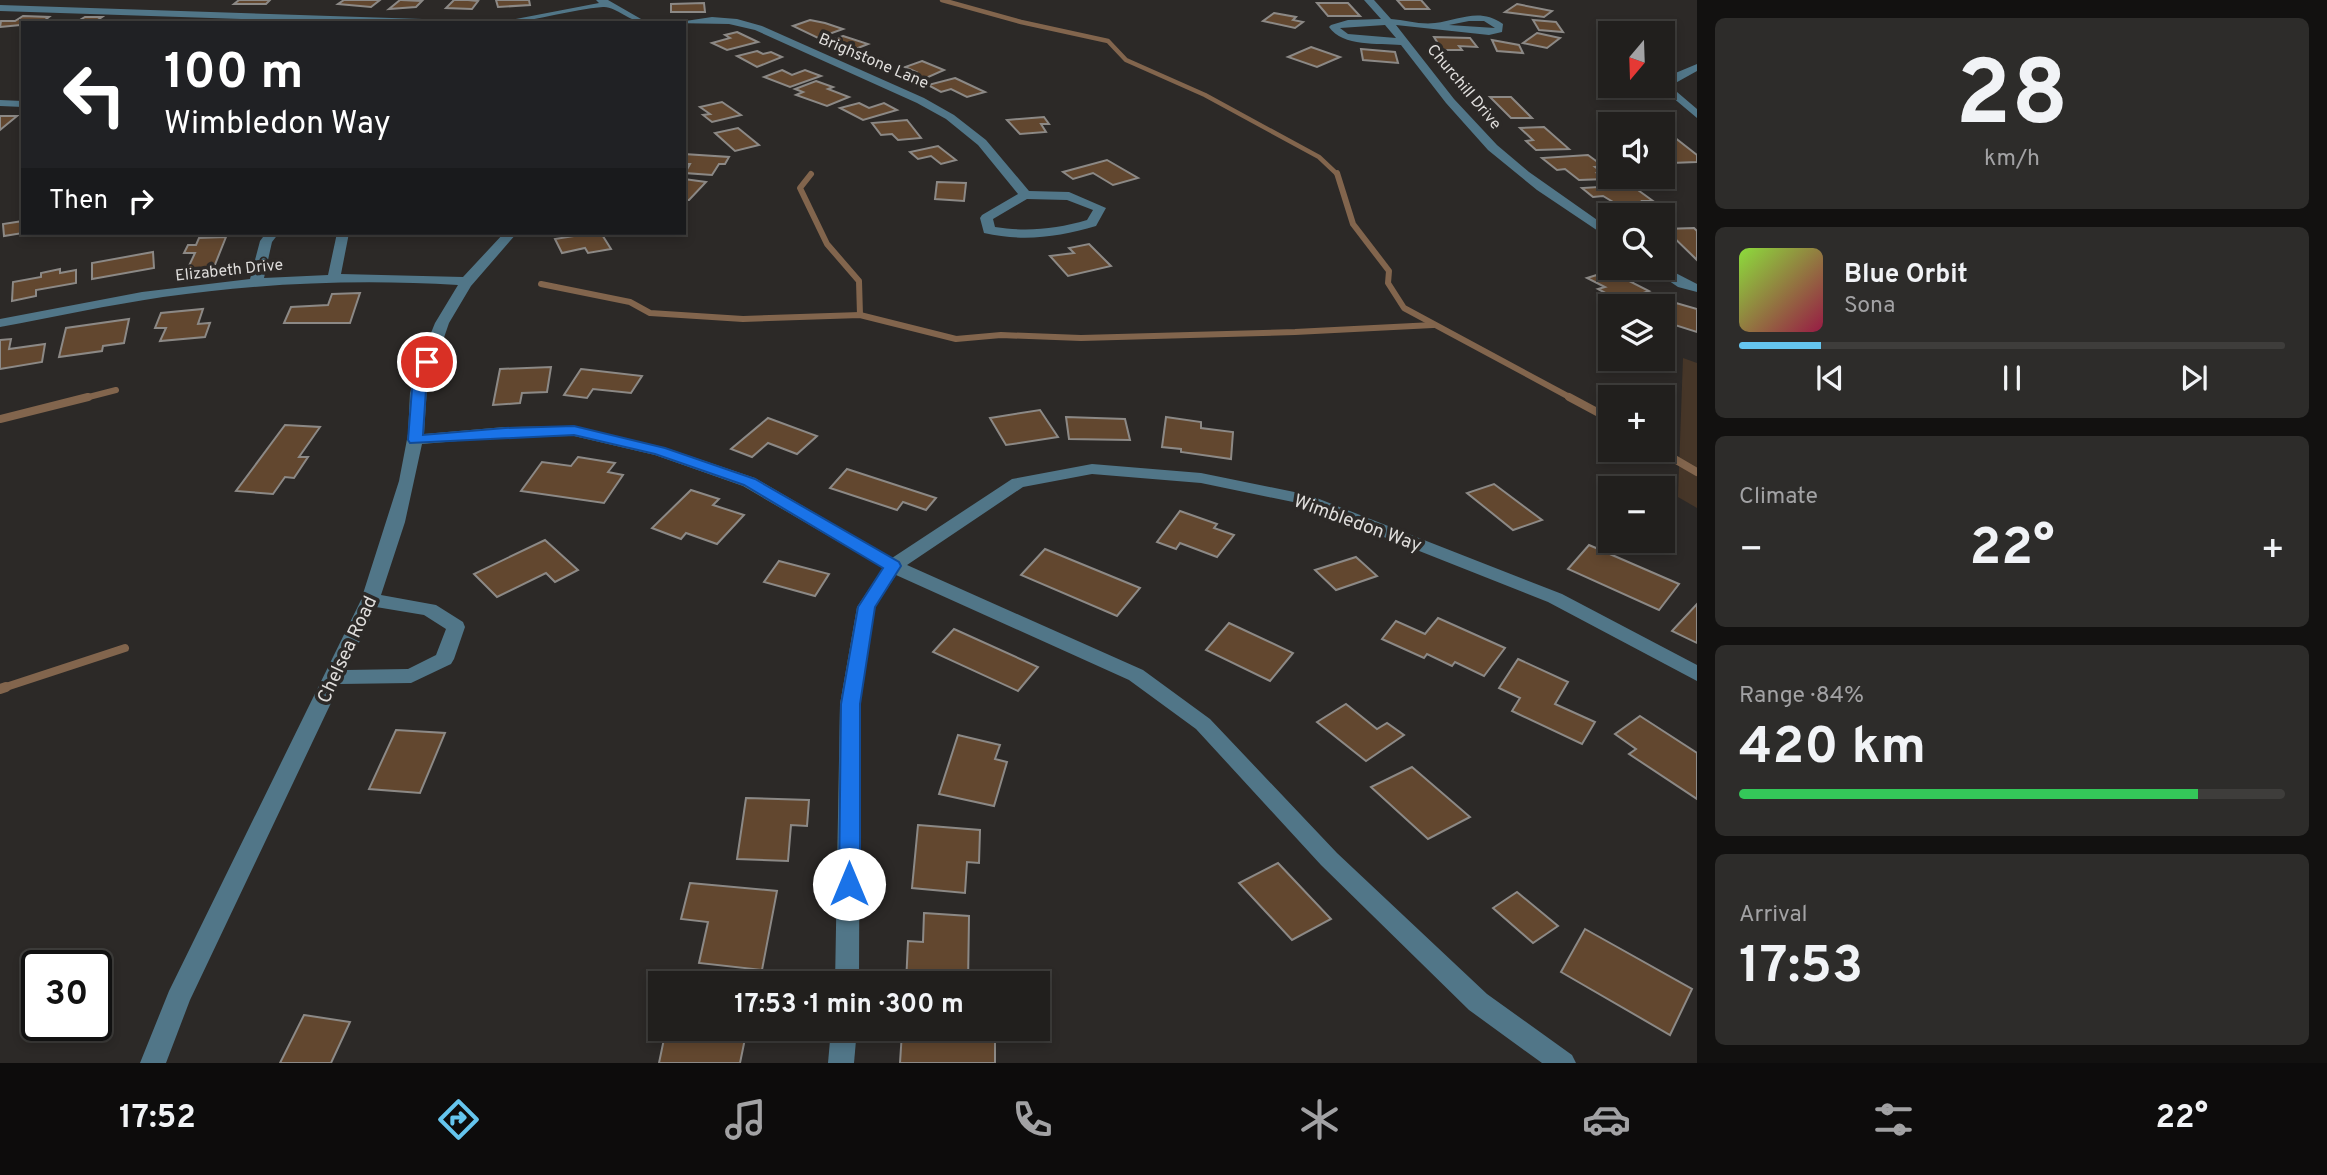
<!DOCTYPE html>
<html lang="en">
<head>
<meta charset="utf-8">
<style>
	body { margin:0; font-family:Overpass,sans-serif; background:#2d2c2a; color:#f1f3f6; height:100vh; display:flex; flex-direction:column; font-size:26px; white-space:nowrap }
	* { box-sizing:border-box; margin:0 }
	p { font-size:23px; color:#a2a2a4 }
	.icon { flex:none; width:38px; height:38px; fill:none; stroke:currentColor; stroke-width:2; stroke-linecap:round; stroke-linejoin:round }
	.map { position:relative; flex:1; overflow:hidden }
	.details { display:flex; flex-direction:column; gap:18px; padding:18px; background:#121110; width:630px }
	.details>* { flex:none }
	.guide { position:absolute; left:21px; top:21px; width:665px; height:214px; border-radius:0px; box-shadow:0 4px 10px #0003,0 0 0 2px #3e3d3b; background:#202124; color:#fff; overflow:hidden }
	.needle { width:46px; rotate:199deg }
	.controls { position:absolute; left:1598px; top:21px; display:grid; gap:14px }
	.controls a { display:grid; place-items:center; width:77px; height:77px; border-radius:0px; background:#211f1d; box-shadow:0 4px 10px #0003,0 0 0 2px #3e3d3b; font-size:35px }
	.speed { position:absolute; left:21px; top:950px; display:flex; gap:14px; font-size:35px; font-weight:700; text-align:center }
	.speed>* { display:grid; place-content:center; width:91px; height:91px; border-radius:50%; background:#211f1d; box-shadow:0 4px 10px #0003,0 0 0 2px #3e3d3b; line-height:1 }
	.speed .limit { border:4px solid #111; border-radius:10px; background:#fff; color:#111 }
	.pin { position:absolute; display:grid; place-items:center; width:60px; height:60px; color:#fff; margin:-30px; border:4px solid #fff; border-radius:50%; box-shadow:0 2px 7px #0007 }
	.me { position:absolute; width:77px; margin:-38px; rotate:0deg; stroke-linejoin:round; filter:drop-shadow(0 0 5px #0008) }
	.turn { display:flex; align-items:center; gap:24px; height:147px; padding:0 28px; font-size:32px }
	.turn .icon { width:91px; height:91px; stroke-width:2.5 }
	.turn b { display:block; font-size:49px; line-height:60px }
	.then { display:flex; align-items:center; height:66px; padding:0 28px; background:#0003; gap:14px; font-size:26px }
	.big { font-size:52px; font-weight:700; line-height:1.1 }
	.details .card { flex:1; display:flex; flex-direction:column; justify-content:center; gap:10px; min-width:0; padding:0 24px; border-radius:10px; background:#2d2c2a }
	.details .dial { align-items:center; gap:0 }
	.dial b { font-size:91px; line-height:1 }
	.song { display:flex; align-items:center; gap:21px }
	.cover { width:84px; height:84px; border-radius:10px; background:linear-gradient(135deg,hsl(90 70% 55%),hsl(340 70% 35%)) }
	.played { height:7px; border-radius:4px; background:linear-gradient(90deg,#65c5ee 15%,#3e3d3b 15%) }
	.keys { display:flex; justify-content:space-around; direction:ltr }
	.heat { display:flex; justify-content:space-between; align-items:center; font-size:38px; direction:ltr }
	.charge { height:10px; border-radius:5px; background:linear-gradient(90deg,#34c759 84%,#3e3d3b 0) }
	.trip { position:absolute; left:648px; top:971px; width:402px; height:70px; border-radius:0px; background:#211f1d; box-shadow:0 4px 10px #0003,0 0 0 2px #3e3d3b; font-weight:700; line-height:70px; text-align:center }
	.dock { display:flex; height:112px; justify-content:space-around; align-items:center; background:#0d0c0c; color:#a2a2a4 }
	.dock .icon { width:49px; height:49px }
	.dock .active { color:#65c5ee }
	.dock b { font-size:32px; color:#f1f3f6 }
	main { display:flex; flex:1; min-height:0 }
	.map>svg:first-child { display:block }
	.green { fill:#463628 }
	.lines { fill:none; stroke-linecap:round; stroke-linejoin:round }
	.stream-far3 { stroke:#82654d; stroke-width:4.5 }
	.stream-far2 { stroke:#82654d; stroke-width:6 }
	.stream-far1 { stroke:#82654d; stroke-width:8 }
	.stream { stroke:#82654d; stroke-width:10 }
	.building { fill:#62472f; stroke:#8c8986; stroke-width:2 }
	.minor { fill:#517688; fill-rule:evenodd }
	.route { fill:#1a73e8; stroke:#114b97; stroke-width:2 }
	.labels { text-anchor:middle; stroke-width:7; stroke-linejoin:round; paint-order:stroke }
	.far-street-label { font-size:16px; fill:#dfdddb; stroke:#2c2927 }
	.street-label { font-size:19px; fill:#dfdddb; stroke:#2c2927 }
</style>
</head>
<body>
<main>
<div class="map">
<svg width="1697" height="1063" viewBox="0 0 1697 1063">
	<rect width="100%" height="100%" fill="#2c2927"/>
	<!-- green -->
	<polygon class="green" points="1683,358 1697,363 1697,508 1678,497"/>
	<g class="lines">
		<!-- stream-far3 -->
		<polyline class="stream-far3" points="942,0 1021,22 1108,41 1126,60 1205,95 1319,157 1337,174"/>
		<!-- stream-far2 -->
		<g class="stream-far2">
			<polyline points="1337,173 1353,224 1389,271 1388,283 1404,308 1573,399"/>
			<polyline points="811,174 800,188 827,244 859,281 860,315"/>
			<polyline points="541,284 630,302 650,313 743,319 860,315 956,339 1001,335 1081,338 1295,332 1433,325"/>
			<polyline points="81,399 116,390"/>
		</g>
		<!-- stream-far1 -->
		<g class="stream-far1">
			<polyline points="1569,397 1610,419"/>
			<polyline points="0,419 88,397"/>
			<polyline points="1659,450 1697,472"/>
			<polyline points="0,689 125,648"/>
		</g>
		<!-- stream -->
		<polyline class="stream" points="0,689 6,687"/>
	</g>
	<!-- building -->
	<g class="building">
		<polygon points="239,0 270,0 266,4 234,4"/>
		<polygon points="344,0 380,0 371,7 338,4"/>
		<polygon points="400,0 401,0 422,1 416,7 389,9"/>
		<polygon points="454,0 468,0 478,1 472,9 446,8"/>
		<polygon points="496,0 529,0 530,5 498,7"/>
		<polygon points="1397,0 1421,0 1429,9 1405,9"/>
		<polygon points="704,3 705,12 671,12 671,4"/>
		<polygon points="1317,3 1348,3 1360,16 1328,16"/>
		<polygon points="1517,4 1552,11 1544,17 1505,12"/>
		<polygon points="1274,13 1296,17 1293,20 1303,22 1295,28 1263,21"/>
		<polygon points="23,16 49,17 41,23 0,27 1,21 15,21"/>
		<polygon points="85,17 102,17 93,23 53,23 58,20 78,21"/>
		<polygon points="810,20 825,23 843,29 818,38 793,26"/>
		<polygon points="1533,20 1556,22 1563,32 1539,30"/>
		<polygon points="737,32 758,42 727,50 712,43 730,38 725,35"/>
		<polygon points="1537,33 1560,38 1547,48 1523,43"/>
		<polygon points="843,36 868,44 848,52 829,46 840,42 834,39"/>
		<polygon points="1434,37 1470,38 1477,47 1459,46 1462,50 1442,50"/>
		<polygon points="1492,40 1519,45 1523,53 1497,51"/>
		<polygon points="1311,47 1340,57 1317,67 1288,57"/>
		<polygon points="1361,49 1395,52 1398,63 1363,60"/>
		<polygon points="757,51 763,54 771,52 782,57 757,67 737,56"/>
		<polygon points="922,61 944,70 917,82 903,77 916,72 905,67"/>
		<polygon points="782,70 792,75 805,70 821,76 790,87 764,77"/>
		<polygon points="955,78 985,92 967,97 951,89 941,92 928,85"/>
		<polygon points="816,81 833,87 828,89 849,97 827,106 796,95 803,92 795,89"/>
		<polygon points="1490,97 1511,97 1532,118 1511,118"/>
		<polygon points="722,102 741,115 712,122 703,115 710,114 700,107"/>
		<polygon points="859,103 869,108 884,103 897,110 863,120 840,108"/>
		<polygon points="1602,112 1641,112 1656,124 1616,124"/>
		<polygon points="0,116 17,116 0,130"/>
		<polygon points="1044,117 1049,124 1041,124 1046,132 1020,134 1007,120"/>
		<polygon points="907,120 921,138 898,140 892,134 881,135 872,123"/>
		<polygon points="1544,127 1569,149 1536,150 1526,141 1533,140 1520,128"/>
		<polygon points="738,128 759,145 735,151 715,133"/>
		<polygon points="1662,137 1674,137 1697,155 1697,162 1671,163 1662,155"/>
		<polygon points="938,146 956,160 941,164 931,156 918,159 910,152"/>
		<polygon points="684,154 729,157 725,164 719,164 712,175 685,173 690,164 684,164"/>
		<polygon points="1588,155 1603,166 1595,167 1602,172 1597,173 1605,179 1579,180 1565,169 1557,170 1542,158"/>
		<polygon points="1107,160 1138,178 1113,185 1093,173 1073,179 1063,172"/>
		<polygon points="684,179 706,182 689,200 684,200"/>
		<polygon points="937,182 966,183 964,201 935,199"/>
		<polygon points="1631,185 1653,201 1643,201 1655,210 1630,212 1603,196 1593,197 1582,188"/>
		<polygon points="23,221 23,233 4,236 3,224"/>
		<polygon points="1694,228 1697,231 1697,260 1665,229"/>
		<polygon points="572,233 601,233 611,249 588,253 585,248 562,253 555,239 574,236"/>
		<polygon points="226,237 214,267 187,270 195,253 184,253 188,245 196,245 199,238"/>
		<polygon points="1089,244 1111,266 1068,276 1050,256 1074,253 1069,248"/>
		<polygon points="153,252 154,268 92,279 92,263"/>
		<polygon points="1619,268 1626,268 1646,277 1631,282 1649,291 1620,301 1598,289 1605,287 1587,278"/>
		<polygon points="60,269 60,273 76,270 76,283 36,290 36,296 12,301 13,282 41,277 41,273"/>
		<polygon points="360,293 350,323 284,323 291,307 328,305 332,294"/>
		<polygon points="1669,301 1697,309 1697,332 1662,321 1668,309 1664,308"/>
		<polygon points="203,309 198,324 210,323 205,337 160,341 166,328 155,328 161,313"/>
		<polygon points="129,319 124,343 103,346 102,351 59,357 66,328"/>
		<polygon points="11,339 9,349 45,344 42,362 0,369 0,340"/>
		<polygon points="551,367 547,392 522,393 520,403 493,405 500,369"/>
		<polygon points="581,369 642,376 631,393 593,389 587,398 564,395"/>
		<polygon points="1040,410 1058,437 1006,445 990,418"/>
		<polygon points="1066,417 1125,419 1130,440 1069,439"/>
		<polygon points="1166,417 1201,422 1201,428 1233,432 1231,459 1181,452 1181,449 1162,447"/>
		<polygon points="768,418 817,436 797,454 768,443 752,457 731,449"/>
		<polygon points="285,425 320,427 299,457 308,457 294,478 285,477 273,494 236,491"/>
		<polygon points="578,457 615,463 608,472 623,475 604,503 521,491 542,462 571,466"/>
		<polygon points="847,469 936,498 926,510 903,502 897,510 830,488"/>
		<polygon points="1494,484 1542,520 1513,530 1467,493"/>
		<polygon points="691,490 719,499 713,505 744,515 717,544 686,533 681,539 652,528"/>
		<polygon points="1180,511 1217,524 1214,528 1234,535 1217,557 1180,543 1176,549 1157,542"/>
		<polygon points="545,540 578,570 555,582 546,573 497,597 474,574"/>
		<polygon points="1589,545 1679,584 1659,610 1568,569"/>
		<polygon points="1045,549 1140,588 1117,616 1021,575"/>
		<polygon points="1356,557 1377,576 1336,590 1315,570"/>
		<polygon points="779,561 829,574 815,596 764,582"/>
		<polygon points="1697,604 1697,643 1672,631"/>
		<polygon points="1438,618 1505,648 1484,676 1455,662 1452,666 1427,654 1424,658 1382,639 1396,621 1425,634"/>
		<polygon points="1229,623 1293,653 1270,681 1206,650"/>
		<polygon points="954,629 1038,667 1018,691 933,652"/>
		<polygon points="1518,659 1568,682 1555,704 1595,722 1582,744 1512,711 1520,698 1499,688"/>
		<polygon points="1346,704 1377,729 1387,723 1404,735 1366,761 1317,722"/>
		<polygon points="1640,716 1697,753 1697,799 1629,754 1636,749 1615,734"/>
		<polygon points="396,730 445,733 420,793 369,789"/>
		<polygon points="958,735 1000,745 995,759 1007,762 994,806 939,794"/>
		<polygon points="1412,767 1470,817 1428,839 1371,787"/>
		<polygon points="746,798 809,800 807,826 791,825 788,861 737,859"/>
		<polygon points="918,825 980,830 979,863 967,862 965,893 912,888"/>
		<polygon points="1278,863 1331,919 1292,940 1239,883"/>
		<polygon points="690,883 777,891 762,970 699,963 708,922 681,919"/>
		<polygon points="1517,892 1558,926 1533,943 1493,908"/>
		<polygon points="924,913 969,916 968,984 906,984 908,941 923,942"/>
		<polygon points="1585,929 1692,989 1670,1035 1561,972"/>
		<polygon points="304,1015 350,1022 331,1063 280,1063"/>
		<polygon points="690,1029 747,1029 740,1063 659,1063 665,1034 689,1037"/>
		<polygon points="902,1032 995,1040 995,1063 900,1063"/>
	</g>
	<g class="lines">
		<!-- minor -->
		<g class="minor">
			<path d="M 596,0 L 608,0 L 648,23 C 630,23 616,6 603,7 C 566,10 532,23 495,23 L 599,3 Z"/>
			<path d="M 1364,0 L 1374,0 L 1391,19 C 1405,20 1421,25 1435,23 C 1460,20 1479,7 1503,24 L 1502,32 L 1489,35 L 1396,25 L 1454,99 L 1497,145 L 1529,172 L 1610,229 L 1610,239 L 1537,190 L 1488,150 L 1446,103 L 1401,45 C 1378,43 1343,47 1329,27 L 1331,25 L 1348,20 L 1381,19 ZM 1469,21 L 1484,21 L 1495,28 L 1449,25 ZM 1385,25 L 1396,38 L 1348,34 L 1340,28 Z"/>
			<polygon points="0,5 453,20 458,23 359,23 0,11"/>
			<path d="M 712,17 L 737,19 L 762,26 L 924,98 L 954,115 L 986,140 L 1029,191 L 1069,192 L 1106,208 L 1096,226 C 1059,237 1023,242 984,233 L 980,218 L 982,215 L 1018,194 L 978,145 L 946,119 L 917,103 L 755,30 L 729,24 L 672,23 ZM 1027,199 L 1067,200 L 1093,210 L 1087,220 C 1056,229 1027,232 995,227 L 993,219 Z"/>
			<polygon points="1697,64 1697,71 1670,86 1697,109 1697,118 1659,86 1662,86 1662,82 1673,74"/>
			<polygon points="0,100 23,101 23,107 0,106"/>
			<path d="M 266,233 L 279,233 L 272,242 L 264,278 L 328,275 L 337,233 L 349,233 L 341,274 L 463,277 L 504,233 L 517,233 L 471,286 L 449,323 L 427,387 L 424,434 L 505,427 L 574,426 L 666,448 L 755,478 L 892,558 L 1012,479 L 1092,464 L 1201,473 L 1309,495 L 1562,594 L 1697,665 L 1697,681 L 1548,602 L 1298,503 L 1201,483 L 1092,474 L 1023,487 L 907,565 L 1143,670 L 1210,719 L 1337,853 L 1487,994 L 1572,1055 L 1576,1063 L 1542,1063 L 1469,1010 L 1321,865 L 1196,729 L 1129,680 L 896,575 L 875,607 L 860,704 L 859,984 L 835,984 L 840,704 L 857,607 L 883,568 L 743,486 L 655,455 L 574,436 L 505,437 L 422,444 L 405,522 L 381,595 L 436,605 L 463,622 L 465,627 L 454,659 L 451,664 L 411,683 L 340,684 L 190,1000 L 166,1063 L 140,1063 L 169,991 L 361,600 L 399,481 L 408,434 L 410,393 L 418,365 L 435,323 L 458,285 C 359,279 261,283 163,297 C 109,305 54,317 0,327 L 0,319 L 142,292 L 250,279 L 260,241 ZM 376,607 L 424,615 L 446,629 L 436,655 L 408,669 L 346,670 Z"/>
			<polygon points="1662,266 1697,284 1697,292 1678,287 1650,268"/>
			<polygon points="831,1029 857,1029 854,1063 828,1063"/>
		</g>
	</g>
	<!-- route -->
	<polygon class="route" points="427,358 434,362 426,389 423,435 505,428 574,426 665,448 755,479 899,562 901,566 875,607 860,704 860,884 856,891 849,893 842,891 839,884 841,704 858,607 883,568 744,485 655,454 574,435 410,443 408,440 412,389 420,362"/>
	<g class="labels">
		<!-- far-street labels -->
		<g class="far-street-label">
			<text transform="translate(874 60) rotate(23)" y="6">Brighstone Lane</text>
			<text transform="translate(1465 86) rotate(50)" y="6">Churchill Drive</text>
			<text transform="translate(229 269) rotate(-6)" y="6">Elizabeth Drive</text>
		</g>
		<!-- street labels -->
		<g class="street-label">
			<text transform="translate(1358 522) rotate(20)" y="7">Wimbledon Way</text>
			<text transform="translate(346 649) rotate(-65)" y="7">Chelsea Road</text>
		</g>
	</g>
</svg>
<div class="controls">
<a><svg class="needle" viewBox="-14 -14 28 28"><path d="M0-13l5 13h-10z" fill="#e53935"/><path d="M0 13l5-13h-10z" fill="#a2a2a4"/></svg></a>
<a><svg class="icon" aria-label="sound" viewBox="0 0 24 24"><path d="M4 9h4l5-4v14l-5-4H4zM17 9q2 3 0 6"/></svg></a>
<a><svg class="icon" aria-label="search" viewBox="0 0 24 24"><circle cx="10" cy="10" r="6"/><path d="M15 15l6 6"/></svg></a>
<a><svg class="icon" aria-label="layers" viewBox="0 0 24 24"><path d="M12 4l9 5-9 5-9-5zM3 14l9 5 9-5"/></svg></a>
<a>+</a>
<a>−</a>
</div>
<div class="speed"><div class="limit">30</div></div>
<div class="pin" style="left:427px;top:362px;background:#d93025"><svg class="icon" aria-label="arrive" viewBox="0 0 24 24"><path d="M6 21V4h12l-3 4 3 4H6"/></svg></div>
<svg class="me" style="left:849px;top:884px" viewBox="-20 -20 40 40"><circle r="19" fill="#fff"/><path d="M0-13L10 11 0 6-10 11z" fill="#1a73e8"/></svg>
<div class="trip">17:53 · 1 min · 300 m</div>
<div class="guide">
<div class="turn"><svg class="icon" aria-label="left" viewBox="0 0 24 24"><path d="M17 20v-9H6M10 6l-5 5 5 5"/></svg><div><b>100 m</b>Wimbledon Way</div></div>
<div class="then">Then<svg class="icon" aria-label="right" viewBox="0 0 24 24"><path d="M7 20v-9h11M14 6l5 5-5 5"/></svg></div>
</div>
</div>
<section class="details">
<div class="card dial"><b>28</b><p>km/h</p></div>
<div class="card">
<div class="song"><i class="cover"></i><div><b>Blue Orbit</b><p>Sona</p></div></div>
<div class="played"></div>
<div class="keys"><svg class="icon" aria-label="previous" viewBox="0 0 24 24"><path d="M18 5L8 12l10 7zM5 5v14"/></svg><svg class="icon" aria-label="pause" viewBox="0 0 24 24"><path d="M8 5v14M16 5v14"/></svg><svg class="icon" aria-label="next" viewBox="0 0 24 24"><path d="M6 5l10 7-10 7zM19 5v14"/></svg></div>
</div>
<div class="card"><p>Climate</p>
<div class="heat"><a>−</a><b class="big">22°</b><a>+</a></div>
</div>
<div class="card"><p>Range · 84%</p><b class="big">420 km</b><div class="charge"></div></div>
<div class="card"><p>Arrival</p><b class="big">17:53</b></div>
</section>
</main>
<nav class="dock">
<b>17:52</b>
<svg class="icon active" aria-label="directions" viewBox="0 0 24 24"><path d="M12 3l9 9-9 9-9-9zM9 14v-3h6M13 9l2 2-2 2"/></svg>
<svg class="icon" aria-label="music" viewBox="0 0 24 24"><path d="M9 18V5l10-2v13"/><circle cx="6" cy="18" r="3"/><circle cx="16" cy="16" r="3"/></svg>
<svg class="icon" aria-label="phone" viewBox="0 0 24 24"><path d="M5 4h4l2 5-3 2q2 4 5 5l2-3 5 2v4C11 20 4 13 5 4z"/></svg>
<svg class="icon" aria-label="climate" viewBox="0 0 24 24"><path d="M12 3v18M4 7l16 10M4 17L20 7"/></svg>
<svg class="icon" aria-label="car" viewBox="0 0 24 24"><path d="M5 17H2v-5l4-1 3-4h7l3 4 3 1v5h-3M9 17h6M6 11h13"/><circle cx="7" cy="17" r="2"/><circle cx="17" cy="17" r="2"/></svg>
<svg class="icon" aria-label="filters" viewBox="0 0 24 24"><path d="M4 7h16M4 17h16"/><circle cx="9" cy="7" r="2"/><circle cx="15" cy="17" r="2"/></svg>
<b>22°</b>
</nav>
</body>
</html>
